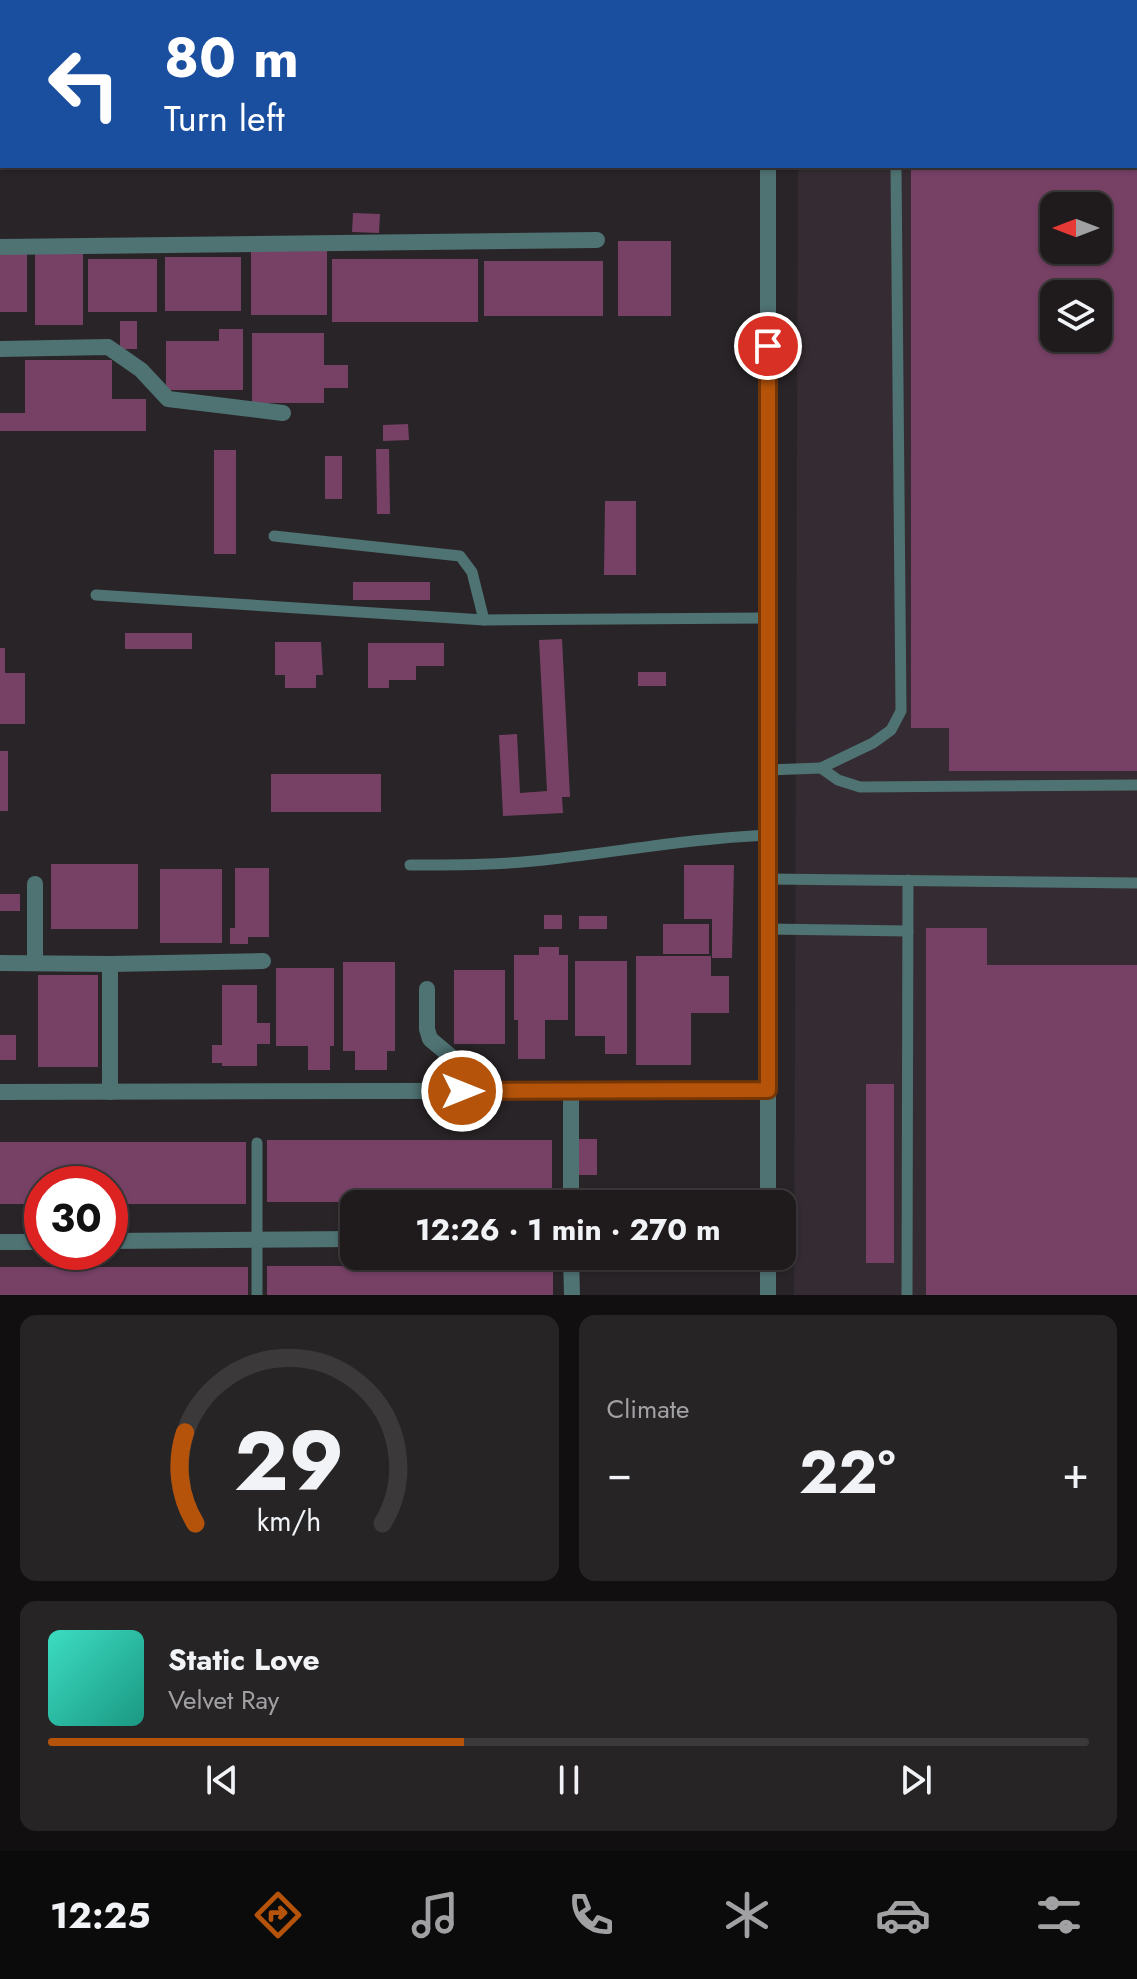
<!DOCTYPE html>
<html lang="en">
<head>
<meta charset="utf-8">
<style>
	body { margin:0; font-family:Jost,sans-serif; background:#272426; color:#f1f3f6; height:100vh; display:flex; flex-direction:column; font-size:30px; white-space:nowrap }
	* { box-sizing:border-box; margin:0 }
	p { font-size:26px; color:#a1a1a4 }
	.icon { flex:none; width:44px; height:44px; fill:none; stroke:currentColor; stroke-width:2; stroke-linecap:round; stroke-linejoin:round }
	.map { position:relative; height:1295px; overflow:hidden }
	.sheet { display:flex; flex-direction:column; gap:20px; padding:20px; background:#110f10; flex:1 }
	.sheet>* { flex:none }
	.banner { position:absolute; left:0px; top:0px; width:1138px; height:168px; box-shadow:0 2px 6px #0004,0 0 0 2px #3c393b; background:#1a4fa0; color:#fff; overflow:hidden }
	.needle { width:52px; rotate:270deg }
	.fabs { position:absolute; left:1040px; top:192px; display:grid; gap:16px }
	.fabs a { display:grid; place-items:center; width:72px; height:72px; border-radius:16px; background:#1f1b1d; box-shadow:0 2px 6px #0004,0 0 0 2px #3c393b; font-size:40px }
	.speed { position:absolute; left:24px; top:1166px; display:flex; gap:16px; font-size:40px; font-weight:700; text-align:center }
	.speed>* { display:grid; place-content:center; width:104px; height:104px; border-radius:50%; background:#1f1b1d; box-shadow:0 2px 6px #0004,0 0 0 2px #3c393b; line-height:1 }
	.speed .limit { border:12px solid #d22; background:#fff; color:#111 }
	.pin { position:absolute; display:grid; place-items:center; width:68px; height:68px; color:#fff; margin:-34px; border:4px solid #fff; border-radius:50%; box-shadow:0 2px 8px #0007 }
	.me { position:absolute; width:88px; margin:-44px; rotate:90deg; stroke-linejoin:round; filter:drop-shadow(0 0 6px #0008) }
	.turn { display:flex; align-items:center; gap:28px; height:168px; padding:0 32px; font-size:36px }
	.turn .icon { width:104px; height:104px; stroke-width:2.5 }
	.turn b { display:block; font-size:56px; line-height:68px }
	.big { font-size:60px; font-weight:700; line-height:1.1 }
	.sheet .widget { flex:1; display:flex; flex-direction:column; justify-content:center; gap:12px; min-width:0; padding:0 28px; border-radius:16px; background:#272426 }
	.sheet .dial { align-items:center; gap:0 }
	.dial svg { height:208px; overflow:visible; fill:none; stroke:#3c393b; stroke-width:7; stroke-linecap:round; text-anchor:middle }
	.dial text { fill:#f1f3f6; stroke:none }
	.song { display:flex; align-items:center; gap:24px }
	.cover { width:96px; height:96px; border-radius:12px; background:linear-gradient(135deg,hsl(170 70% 55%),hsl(170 70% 35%)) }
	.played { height:8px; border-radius:4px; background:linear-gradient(90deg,#b45309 40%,#3c393b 40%) }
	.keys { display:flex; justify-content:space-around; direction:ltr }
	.heat { display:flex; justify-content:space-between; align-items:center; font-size:44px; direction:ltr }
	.sheet .tiles { flex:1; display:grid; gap:20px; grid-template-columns:1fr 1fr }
	.widget:last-child { grid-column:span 2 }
	.trip { position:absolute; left:340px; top:1190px; width:456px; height:80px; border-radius:16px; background:#1f1b1d; box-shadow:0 2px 6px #0004,0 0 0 2px #3c393b; font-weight:700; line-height:80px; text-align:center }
	.dock { display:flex; height:128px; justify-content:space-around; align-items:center; background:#0c0b0c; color:#a1a1a4 }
	.dock .icon { width:56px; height:56px }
	.dock .active { color:#b45309 }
	.dock b { font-size:36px; color:#f1f3f6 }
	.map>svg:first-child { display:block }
	.built { fill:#352b32; fill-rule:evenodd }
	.building { fill:#764165; fill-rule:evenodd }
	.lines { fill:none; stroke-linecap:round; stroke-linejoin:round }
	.lane { stroke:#4f7272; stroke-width:11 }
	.street { stroke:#4f7272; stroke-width:16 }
	.route-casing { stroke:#753606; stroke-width:20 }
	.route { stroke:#b45309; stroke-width:14 }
</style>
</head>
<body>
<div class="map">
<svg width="1137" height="1295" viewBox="0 0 1137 1295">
	<rect width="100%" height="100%" fill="#292427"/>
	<!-- built -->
	<path class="built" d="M 799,0 L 1137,0 L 1137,1295 L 794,1295 L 798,166 L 1136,166 L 1136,2 ZM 1054,206 L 1098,206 L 1098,250 L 1054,250 ZM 1054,294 L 1098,294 L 1098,338 L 1054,338 Z"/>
	<!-- building -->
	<g class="building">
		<path d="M 911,166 L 1137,166 L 1137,771 L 949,771 L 949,728 L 911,728 ZM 1054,206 L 1098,206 L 1098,250 L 1054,250 ZM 1054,294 L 1098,294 L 1098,338 L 1054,338 Z"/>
		<polygon points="353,213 380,214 379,233 352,232"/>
		<rect x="618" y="241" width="53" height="75"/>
		<rect x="251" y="251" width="76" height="64"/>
		<rect x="35" y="253" width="48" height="72"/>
		<rect x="0" y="254" width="27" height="58"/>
		<rect x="165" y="257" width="76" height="54"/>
		<rect x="88" y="259" width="69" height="53"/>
		<rect x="332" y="259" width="146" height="63"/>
		<rect x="484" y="261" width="119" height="55"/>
		<rect x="120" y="321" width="17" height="28"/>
		<polygon points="219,329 243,329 243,390 166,390 166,341 219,341"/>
		<polygon points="252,333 324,333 324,365 348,365 348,388 324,388 324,403 252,403"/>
		<polygon points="25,360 112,360 112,399 146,399 146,431 0,431 0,413 25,413"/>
		<polygon points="408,424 409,440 383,441 383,425"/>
		<polygon points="376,449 389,449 390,514 377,514"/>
		<rect x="214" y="450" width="22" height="104"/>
		<rect x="325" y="456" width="17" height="43"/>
		<polygon points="605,501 636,501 636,575 604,575"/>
		<rect x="353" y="582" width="77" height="18"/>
		<rect x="125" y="633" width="67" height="16"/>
		<polygon points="562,639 570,797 562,797 563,813 503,816 499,735 517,734 520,793 547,791 539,640"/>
		<polygon points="275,642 321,642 323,675 316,675 316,688 285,688 285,675 275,675"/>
		<polygon points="368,643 444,643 444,666 416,666 416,680 389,680 389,688 368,688"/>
		<polygon points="0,648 5,648 5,673 25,673 25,724 0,724"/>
		<rect x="638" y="672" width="28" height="14"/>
		<rect x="0" y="751" width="8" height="60"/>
		<rect x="271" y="774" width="110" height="38"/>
		<rect x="51" y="864" width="87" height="65"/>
		<polygon points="684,865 734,865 732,958 712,958 712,919 684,919"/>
		<polygon points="235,868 269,868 269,937 248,937 248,944 230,944 230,928 235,928"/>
		<rect x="160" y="869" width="62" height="74"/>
		<rect x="0" y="894" width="20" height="17"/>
		<rect x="544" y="915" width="18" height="14"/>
		<rect x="579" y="916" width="28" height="13"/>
		<rect x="663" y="924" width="46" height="30"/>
		<polygon points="926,928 987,928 987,965 1137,965 1137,1295 926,1295"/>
		<polygon points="539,947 559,947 559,955 568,955 568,1020 545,1020 545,1059 518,1059 518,1020 514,1020 514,955 539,955"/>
		<polygon points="636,956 711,956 711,976 729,976 729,1013 691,1013 691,1065 636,1065"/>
		<polygon points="575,961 627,961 627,1054 605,1054 605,1036 575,1036"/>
		<polygon points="343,962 395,962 395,1051 387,1051 387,1070 355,1070 355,1051 343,1051"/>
		<polygon points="276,968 334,968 334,1046 330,1046 330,1070 308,1070 308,1046 276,1046"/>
		<rect x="454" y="970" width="51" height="74"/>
		<rect x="38" y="975" width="60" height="92"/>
		<polygon points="222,985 257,985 257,1023 270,1023 270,1044 257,1044 257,1066 222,1066 222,1063 212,1063 212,1045 222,1045"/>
		<rect x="0" y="1035" width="16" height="25"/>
		<rect x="866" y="1084" width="28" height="179"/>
		<rect x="579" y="1139" width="18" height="36"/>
		<rect x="267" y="1140" width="285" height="62"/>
		<polygon points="0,1142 246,1142 246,1204 110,1204 110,1184 42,1184 42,1204 0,1204"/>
		<rect x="267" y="1266" width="286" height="29"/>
		<rect x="0" y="1267" width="248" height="28"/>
	</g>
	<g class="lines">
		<!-- lane -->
		<g class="lane">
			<polyline points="894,0 894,2"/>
			<polyline points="274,536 460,556 472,572 484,620"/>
			<polyline points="96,595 484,620 768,618"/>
			<polyline points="821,768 873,743 891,730 901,711 896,166"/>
			<polyline points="768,770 821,768 838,780 860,787 1137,785"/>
			<path d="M 410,865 C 458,865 505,865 552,859 C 624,851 695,838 768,835"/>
			<polyline points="768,879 1137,883"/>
			<polyline points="768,929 908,931"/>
			<polyline points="257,1143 257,1295"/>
			<polyline points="907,1295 908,880"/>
		</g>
		<!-- street -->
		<g class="street">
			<polyline points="768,0 768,2"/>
			<polyline points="768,166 768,1204"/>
			<polyline points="0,247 597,240"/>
			<polyline points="0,349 108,347 141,370 168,399 283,413"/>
			<polyline points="35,962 35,884"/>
			<polyline points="0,963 110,964 263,961"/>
			<polyline points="110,964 110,1092"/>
			<polyline points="427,989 427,1029 430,1039 455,1060 461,1074 462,1091"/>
			<polyline points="571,1091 571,1204"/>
			<polyline points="0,1092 768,1090"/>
			<polyline points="110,1241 354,1239"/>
			<polyline points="0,1242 42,1242"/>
			<polyline points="571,1256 572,1295"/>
			<polyline points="768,1256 768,1295"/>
		</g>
	</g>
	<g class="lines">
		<!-- route casing -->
		<g class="route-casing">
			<polyline id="route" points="462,1091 768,1090 768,346"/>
		</g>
		<!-- route -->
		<use href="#route" class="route"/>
	</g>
</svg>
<div class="fabs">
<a><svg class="needle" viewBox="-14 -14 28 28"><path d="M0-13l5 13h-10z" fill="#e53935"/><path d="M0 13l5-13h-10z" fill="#a1a1a4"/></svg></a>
<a><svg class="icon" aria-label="layers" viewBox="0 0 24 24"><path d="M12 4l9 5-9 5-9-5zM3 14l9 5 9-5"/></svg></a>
</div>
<div class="speed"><div class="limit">30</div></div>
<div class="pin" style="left:768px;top:346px;background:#d93025"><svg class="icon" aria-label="arrive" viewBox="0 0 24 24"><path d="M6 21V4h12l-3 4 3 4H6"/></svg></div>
<svg class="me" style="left:462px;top:1091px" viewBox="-20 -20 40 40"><circle r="17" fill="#b45309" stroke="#fff" stroke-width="3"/><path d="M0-11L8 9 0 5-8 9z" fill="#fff"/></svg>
<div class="trip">12:26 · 1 min · 270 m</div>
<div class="banner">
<div class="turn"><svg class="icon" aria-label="left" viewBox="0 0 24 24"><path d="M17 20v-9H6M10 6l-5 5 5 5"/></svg><div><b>80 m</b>Turn left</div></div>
</div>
</div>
<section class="sheet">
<div class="tiles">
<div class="widget dial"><svg viewBox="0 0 100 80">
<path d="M14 69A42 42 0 1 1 86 69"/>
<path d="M14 69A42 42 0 0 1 10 34" stroke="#b45309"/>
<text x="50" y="56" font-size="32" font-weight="700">29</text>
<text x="50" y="72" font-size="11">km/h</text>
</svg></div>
<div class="widget"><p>Climate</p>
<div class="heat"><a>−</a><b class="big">22°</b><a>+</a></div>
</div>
<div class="widget">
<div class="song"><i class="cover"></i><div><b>Static Love</b><p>Velvet Ray</p></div></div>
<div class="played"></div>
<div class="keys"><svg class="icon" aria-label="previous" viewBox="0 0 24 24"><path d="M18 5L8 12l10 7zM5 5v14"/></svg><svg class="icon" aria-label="pause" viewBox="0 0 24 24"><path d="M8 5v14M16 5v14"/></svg><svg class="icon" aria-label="next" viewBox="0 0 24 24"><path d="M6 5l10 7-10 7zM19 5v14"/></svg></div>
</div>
</div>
</section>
<nav class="dock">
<b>12:25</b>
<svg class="icon active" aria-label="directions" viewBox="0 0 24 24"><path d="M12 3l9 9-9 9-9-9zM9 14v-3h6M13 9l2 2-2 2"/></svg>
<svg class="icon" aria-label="music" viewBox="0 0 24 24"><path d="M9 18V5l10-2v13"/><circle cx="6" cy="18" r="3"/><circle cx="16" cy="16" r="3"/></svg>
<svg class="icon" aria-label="phone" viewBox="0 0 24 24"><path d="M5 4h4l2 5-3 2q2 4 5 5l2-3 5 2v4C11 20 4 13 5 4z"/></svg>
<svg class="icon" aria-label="climate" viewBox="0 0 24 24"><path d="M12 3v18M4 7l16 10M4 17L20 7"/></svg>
<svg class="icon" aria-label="car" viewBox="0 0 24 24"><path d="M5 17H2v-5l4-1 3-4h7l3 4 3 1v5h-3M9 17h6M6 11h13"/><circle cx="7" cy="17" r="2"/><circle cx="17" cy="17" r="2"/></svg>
<svg class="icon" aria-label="filters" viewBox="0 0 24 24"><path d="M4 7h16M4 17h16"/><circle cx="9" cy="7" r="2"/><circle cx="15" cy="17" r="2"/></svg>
</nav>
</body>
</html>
